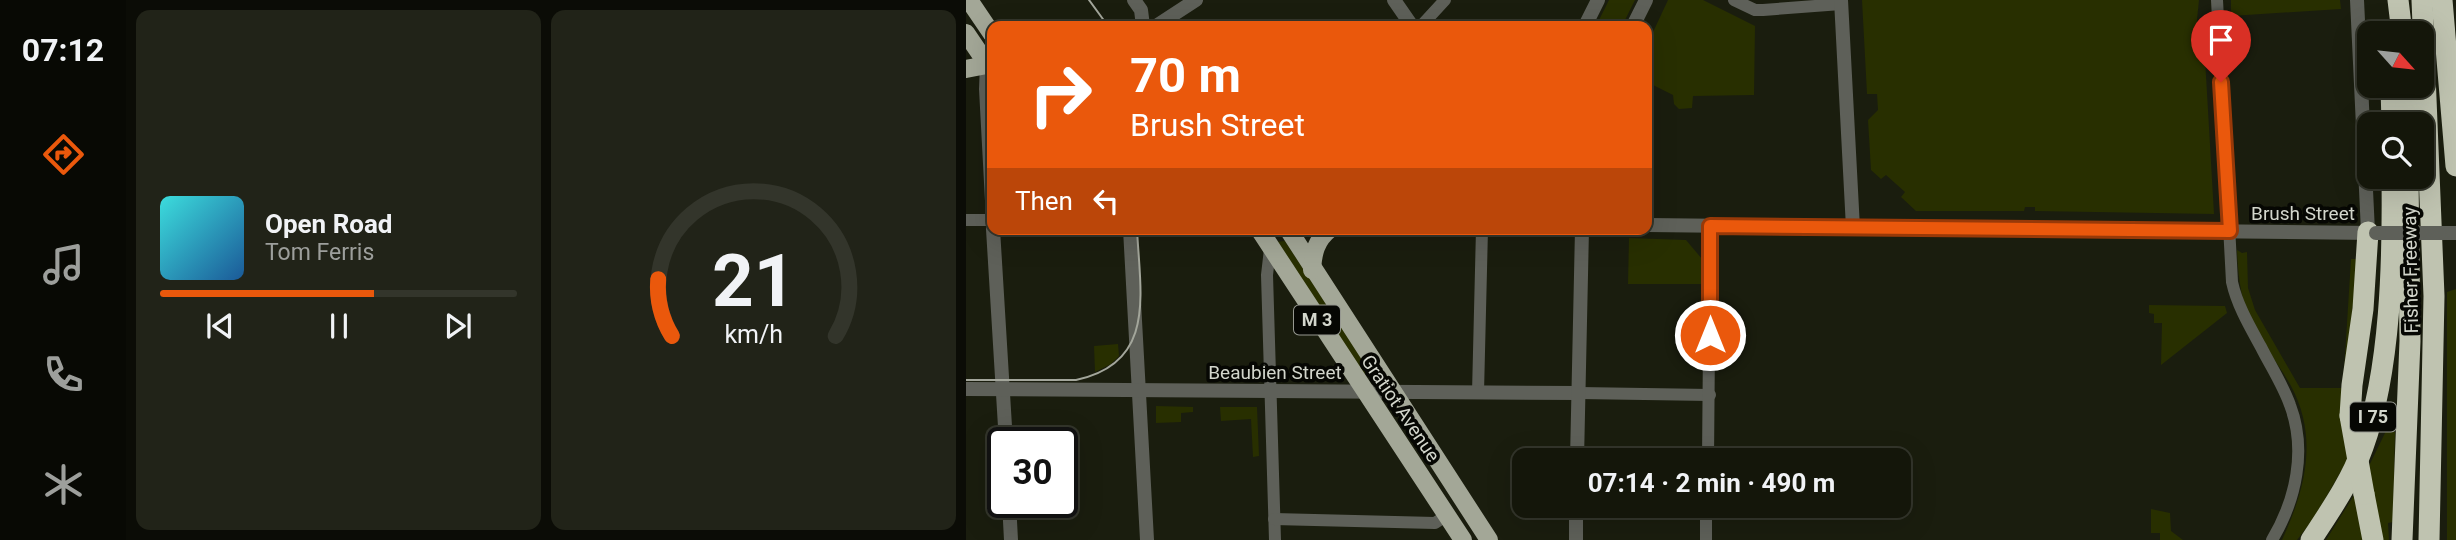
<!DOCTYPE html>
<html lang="en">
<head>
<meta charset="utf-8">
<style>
	body { margin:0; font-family:Roboto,sans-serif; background:#212318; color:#f1f3f6; height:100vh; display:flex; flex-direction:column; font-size:26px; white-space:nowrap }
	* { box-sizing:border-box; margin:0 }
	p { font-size:23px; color:#9d9f9c }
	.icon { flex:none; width:38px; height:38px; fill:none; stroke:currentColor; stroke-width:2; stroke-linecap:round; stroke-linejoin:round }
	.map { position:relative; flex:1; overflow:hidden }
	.drawer { display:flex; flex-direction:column; gap:10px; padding:10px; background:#0b0c06; width:840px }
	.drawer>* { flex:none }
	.guide { position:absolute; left:21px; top:21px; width:665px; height:214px; border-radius:14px; box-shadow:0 7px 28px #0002,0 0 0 2px #33352b; background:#ea580c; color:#fff; overflow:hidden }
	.needle { width:46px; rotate:117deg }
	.controls { position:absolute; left:1391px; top:21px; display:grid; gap:14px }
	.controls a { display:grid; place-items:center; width:77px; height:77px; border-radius:14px; background:#14160a; box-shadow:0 7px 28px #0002,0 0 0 2px #33352b; font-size:35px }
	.speed { position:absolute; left:21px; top:427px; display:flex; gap:14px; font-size:35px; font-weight:700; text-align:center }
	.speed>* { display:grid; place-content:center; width:91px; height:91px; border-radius:50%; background:#14160a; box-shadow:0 7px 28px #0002,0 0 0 2px #33352b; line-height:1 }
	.speed .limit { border:4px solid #111; border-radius:10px; background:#fff; color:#111 }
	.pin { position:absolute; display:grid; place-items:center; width:60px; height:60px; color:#fff; margin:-72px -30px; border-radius:50% 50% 50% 0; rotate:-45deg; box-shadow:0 0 7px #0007 }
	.pin .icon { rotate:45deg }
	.me { position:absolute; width:77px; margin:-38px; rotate:0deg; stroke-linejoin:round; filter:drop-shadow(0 0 5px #0008) }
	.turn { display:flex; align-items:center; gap:24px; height:147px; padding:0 28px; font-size:32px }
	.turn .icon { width:91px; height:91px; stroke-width:2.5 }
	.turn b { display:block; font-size:49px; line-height:60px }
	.then { display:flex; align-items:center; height:66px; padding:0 28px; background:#0003; gap:14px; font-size:26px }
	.drawer .card { flex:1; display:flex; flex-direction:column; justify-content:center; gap:10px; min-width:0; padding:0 24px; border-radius:14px; background:#212318 }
	.drawer .dial { align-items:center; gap:0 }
	.dial svg { height:182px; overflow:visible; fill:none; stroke:#33352b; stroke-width:7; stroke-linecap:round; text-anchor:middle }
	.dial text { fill:#f1f3f6; stroke:none }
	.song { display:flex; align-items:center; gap:21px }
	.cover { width:84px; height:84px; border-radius:10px; background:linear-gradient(135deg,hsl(180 70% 55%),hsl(210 70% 35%)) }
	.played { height:7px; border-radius:4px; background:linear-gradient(90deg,#ea580c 60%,#33352b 60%) }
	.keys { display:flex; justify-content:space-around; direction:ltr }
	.drawer .tiles { flex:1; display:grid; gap:10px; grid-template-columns:repeat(2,1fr) }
	.trip { position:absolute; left:546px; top:448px; width:399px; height:70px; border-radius:14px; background:#14160a; box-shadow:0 7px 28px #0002,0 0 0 2px #33352b; font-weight:700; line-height:70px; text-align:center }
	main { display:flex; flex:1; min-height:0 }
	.tabs { display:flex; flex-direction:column; width:126px; justify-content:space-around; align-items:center; background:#080904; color:#9d9f9c }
	.tabs .icon { width:49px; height:49px }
	.tabs .on { color:#ea580c }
	.tabs b { font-size:32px; color:#f1f3f6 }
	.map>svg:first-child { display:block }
	.green { fill:#282f00 }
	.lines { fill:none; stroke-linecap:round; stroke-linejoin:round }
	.minor { stroke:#5e6059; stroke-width:12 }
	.tertiary { stroke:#5e6059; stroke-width:14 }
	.primary { stroke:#a3a797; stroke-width:18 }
	.motorway { stroke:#bfc3b0; stroke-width:21 }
	.tram { stroke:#a3a69b; stroke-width:2 }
	.tertiary-bridge { stroke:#5e6059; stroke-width:14 }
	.motorway-bridge { stroke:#bfc3b0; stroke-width:21 }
	.route-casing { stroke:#983908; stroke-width:18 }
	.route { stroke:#ea580c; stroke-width:12 }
	.labels { text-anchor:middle; stroke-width:7; stroke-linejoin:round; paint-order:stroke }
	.shield { fill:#060703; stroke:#969890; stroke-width:2 }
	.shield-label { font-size:18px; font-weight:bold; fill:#d3d6cc }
	.street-label { font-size:19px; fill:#d3d6cc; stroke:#060703 }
</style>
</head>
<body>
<main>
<nav class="tabs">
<b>07:12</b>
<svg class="icon on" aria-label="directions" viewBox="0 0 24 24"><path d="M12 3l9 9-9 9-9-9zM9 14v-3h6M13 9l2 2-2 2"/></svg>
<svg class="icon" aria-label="music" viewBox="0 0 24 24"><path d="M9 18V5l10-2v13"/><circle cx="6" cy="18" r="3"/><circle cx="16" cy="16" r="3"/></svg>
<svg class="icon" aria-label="phone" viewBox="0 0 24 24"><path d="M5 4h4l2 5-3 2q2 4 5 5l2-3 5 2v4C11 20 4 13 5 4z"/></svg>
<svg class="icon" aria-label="climate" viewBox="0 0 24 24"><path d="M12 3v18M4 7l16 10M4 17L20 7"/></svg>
</nav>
<section class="drawer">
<div class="tiles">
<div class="card">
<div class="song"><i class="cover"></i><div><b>Open Road</b><p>Tom Ferris</p></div></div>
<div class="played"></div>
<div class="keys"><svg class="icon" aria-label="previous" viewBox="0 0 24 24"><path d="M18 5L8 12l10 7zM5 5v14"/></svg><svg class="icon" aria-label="pause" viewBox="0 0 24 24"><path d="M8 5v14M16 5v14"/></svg><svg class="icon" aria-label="next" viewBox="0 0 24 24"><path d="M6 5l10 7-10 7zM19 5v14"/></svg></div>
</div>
<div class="card dial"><svg viewBox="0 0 100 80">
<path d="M14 69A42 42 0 1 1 86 69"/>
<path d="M14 69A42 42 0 0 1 8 44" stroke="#ea580c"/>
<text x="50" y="56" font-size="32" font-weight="700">21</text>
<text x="50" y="72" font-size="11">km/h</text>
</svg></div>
</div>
</section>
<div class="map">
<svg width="1490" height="540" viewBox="0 0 1490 540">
	<rect width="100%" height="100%" fill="#1a1d0e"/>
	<!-- green -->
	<g class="green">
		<polygon points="643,0 669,0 656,26 630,26"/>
		<polygon points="702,0 737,0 789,26 788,95 727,96 726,108 713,109 708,104 707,95 681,82 681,45"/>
		<polygon points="896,0 1233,0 1229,39 1238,41 1248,214 1069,211 1069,207 1059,207 1058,211 950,211 935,197 939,192 920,175 915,179 905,170 902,120 912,110 911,94 901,94"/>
		<polygon points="1265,0 1374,0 1375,9 1265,16"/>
		<polygon points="663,238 720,240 736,259 735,284 662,284"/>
		<polygon points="319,241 407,375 395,373 309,242"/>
		<path d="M 1271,250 L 1276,253 L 1281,252 L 1282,288 L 1289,310 L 1334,388 L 1377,388 L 1385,259 L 1392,259 L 1375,413 L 1375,424 L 1382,459 L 1348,518 L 1331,540 L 1316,540 C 1339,490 1353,438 1325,386 C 1314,366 1299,348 1288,328 C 1275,303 1272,277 1271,250 Z"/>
		<polygon points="1490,289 1490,540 1481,540 1481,292"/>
		<polygon points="1183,305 1259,306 1261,313 1195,365 1196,323 1188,323 1188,314 1183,313"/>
		<polygon points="152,344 153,356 145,364 129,372 128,346"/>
		<polygon points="190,406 227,407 227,412 215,413 215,422 190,423"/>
		<polygon points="254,407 291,407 293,456 287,457 285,419 255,421"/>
		<polygon points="1420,431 1429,432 1427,522 1422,523 1423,540 1414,540 1400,472"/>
		<polygon points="1390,492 1400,540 1360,540"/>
		<polygon points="1185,509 1204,513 1205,531 1217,540 1194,540 1194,533 1185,533"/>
	</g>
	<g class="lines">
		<!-- minor -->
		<g class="minor">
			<polyline points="768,0 789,10 797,10 875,4"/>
			<path d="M 1251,0 L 1266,282 C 1271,305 1284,327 1295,347 C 1304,365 1317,385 1324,405 C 1341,450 1330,500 1306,540"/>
			<polyline points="455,26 479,0"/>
			<polyline points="0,220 26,220"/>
			<polyline points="304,249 301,275 309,540"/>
			<polyline points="512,393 516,229"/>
			<polyline points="613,393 744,395"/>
			<polyline points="742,460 744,226"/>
			<polyline points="308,519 469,523 481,515"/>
			<polyline points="740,540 740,506"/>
		</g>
		<!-- tertiary -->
		<g class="tertiary">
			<polyline points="168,0 175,10 177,26"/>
			<polyline points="428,0 446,26"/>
			<polyline points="875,0 887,228"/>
			<polyline points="1391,0 1402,232"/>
			<polyline points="190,26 230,0"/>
			<polyline points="619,26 632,0"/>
			<polyline points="667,26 680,0"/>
			<polyline points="21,64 20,89 26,201"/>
			<polyline points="681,225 1408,233"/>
			<polyline points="27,229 40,443"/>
			<polyline points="164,229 181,540"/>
			<polyline points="0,389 613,393"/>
			<polyline points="611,460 616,229"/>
			<polyline points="43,502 45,540"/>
			<polyline points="610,540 610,506"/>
		</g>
		<!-- primary -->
		<g class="primary">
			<polyline points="3,0 26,34"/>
			<polyline points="0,33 21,64"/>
			<polyline points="0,69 26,64"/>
			<polyline points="293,229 497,540"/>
			<polyline points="322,229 523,540"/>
			<path d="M 346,270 C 347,253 350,240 364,229"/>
		</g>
		<!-- motorway -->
		<g class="motorway">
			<polyline points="1432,0 1436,33"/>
			<polyline points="1456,0 1468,296 1463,540"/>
			<polyline points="1476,0 1490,166"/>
			<polyline points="1425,86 1426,124"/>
			<polyline points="1439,86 1441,124"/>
			<polyline points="1384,416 1386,385 1397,309 1402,232"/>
			<polyline points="1398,494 1407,540"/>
			<path d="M 1345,540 C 1364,511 1385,481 1397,447 C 1425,370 1427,259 1426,177"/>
			<polyline points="1436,540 1444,341 1442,177"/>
		</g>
		<!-- tram -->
		<g class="tram">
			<polyline points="123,0 142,26"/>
			<path d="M 0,380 L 110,380 C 191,363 174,293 171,229"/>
		</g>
		<!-- tertiary-bridge -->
		<polyline class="tertiary-bridge" points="1410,233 1490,233"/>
		<!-- motorway-bridge -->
		<polyline class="motorway-bridge" points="1384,416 1398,494"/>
	</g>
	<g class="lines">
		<!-- route casing -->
		<g class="route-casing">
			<polyline id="route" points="744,335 744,226 1264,231 1255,82"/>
		</g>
		<!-- route -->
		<use href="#route" class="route"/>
	</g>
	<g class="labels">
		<!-- shield labels -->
		<g class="shield">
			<rect x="328" y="305.5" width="46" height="29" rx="5"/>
			<rect x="1384" y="402.5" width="46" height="29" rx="5"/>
		</g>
		<g class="shield-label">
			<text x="351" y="326">M 3</text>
			<text x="1407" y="423">I 75</text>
		</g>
		<!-- street labels -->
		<g class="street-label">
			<text x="1337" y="220">Brush Street</text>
			<text transform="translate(1444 270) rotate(-91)" y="7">Fisher Freeway</text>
			<text x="309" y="379">Beaubien Street</text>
			<text transform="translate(435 408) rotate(56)" y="7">Gratiot Avenue</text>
		</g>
	</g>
</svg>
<div class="controls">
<a><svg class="needle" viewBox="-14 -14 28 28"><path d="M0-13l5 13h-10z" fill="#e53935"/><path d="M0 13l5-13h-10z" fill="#9d9f9c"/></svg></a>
<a><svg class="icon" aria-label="search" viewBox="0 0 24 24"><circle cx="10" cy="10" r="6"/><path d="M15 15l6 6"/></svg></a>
</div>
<div class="speed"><div class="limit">30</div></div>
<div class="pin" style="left:1255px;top:82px;background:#d93025"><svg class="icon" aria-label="arrive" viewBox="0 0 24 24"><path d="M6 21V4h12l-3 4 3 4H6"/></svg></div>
<svg class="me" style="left:744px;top:335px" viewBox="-20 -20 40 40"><circle r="17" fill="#ea580c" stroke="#fff" stroke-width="3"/><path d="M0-11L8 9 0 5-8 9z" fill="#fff"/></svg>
<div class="trip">07:14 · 2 min · 490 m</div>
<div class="guide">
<div class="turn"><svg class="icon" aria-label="right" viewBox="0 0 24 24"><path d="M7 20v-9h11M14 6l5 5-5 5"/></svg><div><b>70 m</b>Brush Street</div></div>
<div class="then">Then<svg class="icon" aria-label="left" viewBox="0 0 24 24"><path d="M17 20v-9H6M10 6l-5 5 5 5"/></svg></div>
</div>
</div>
</main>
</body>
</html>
